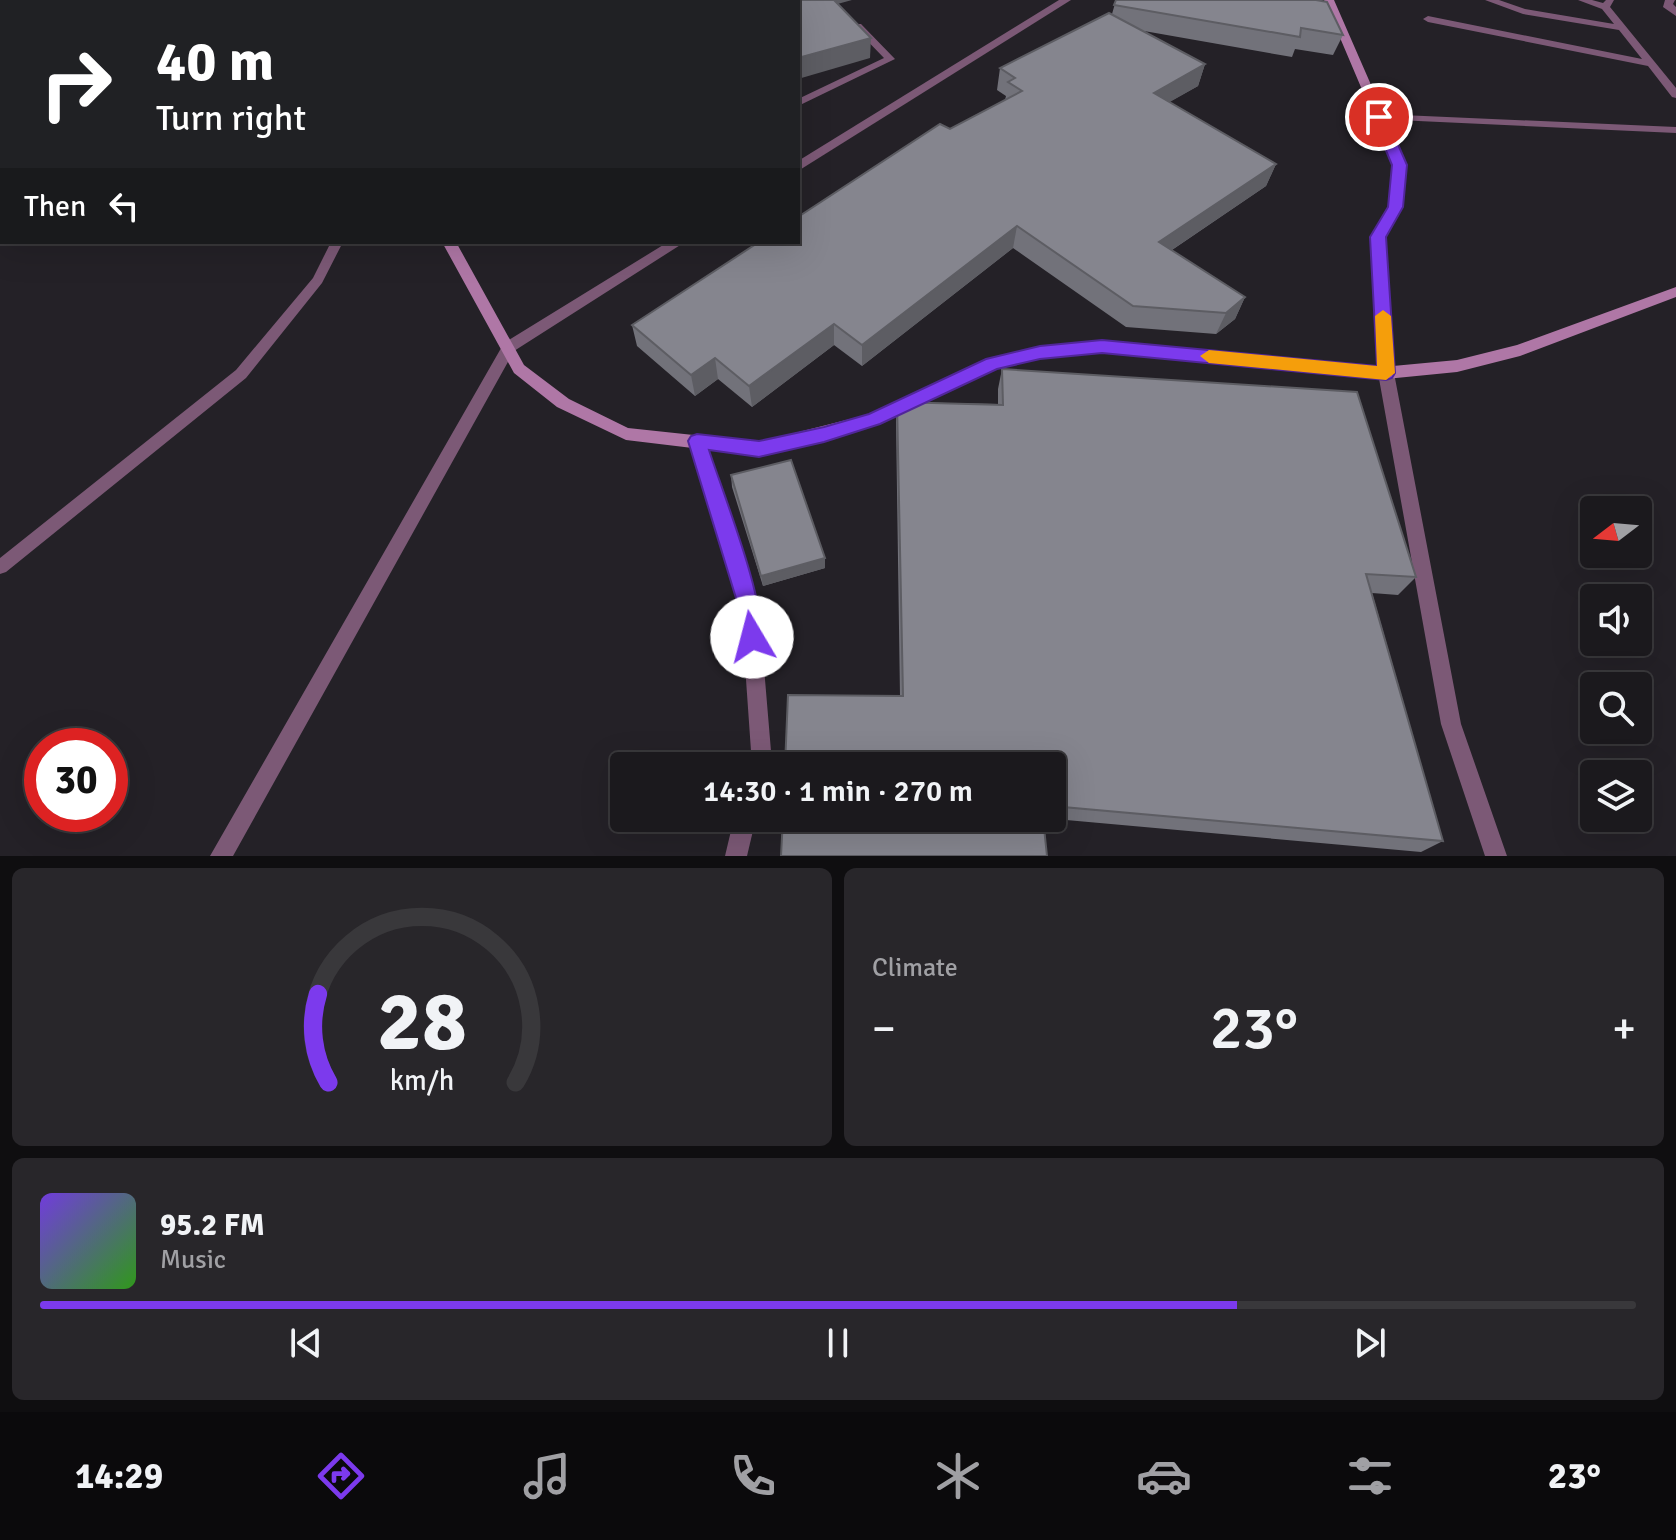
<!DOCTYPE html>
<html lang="en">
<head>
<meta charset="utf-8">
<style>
	body { margin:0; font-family:Signika,sans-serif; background:#28262a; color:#f1f3f6; height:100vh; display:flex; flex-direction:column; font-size:30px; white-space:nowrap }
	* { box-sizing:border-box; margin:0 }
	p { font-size:26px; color:#a0a0a4 }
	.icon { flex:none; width:44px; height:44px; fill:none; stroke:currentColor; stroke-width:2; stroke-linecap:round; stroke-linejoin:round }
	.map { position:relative; height:856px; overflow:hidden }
	.drawer { display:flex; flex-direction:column; gap:12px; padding:12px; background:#0f0e10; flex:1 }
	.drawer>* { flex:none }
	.hud { position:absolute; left:0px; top:0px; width:800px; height:244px; box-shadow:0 8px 32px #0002,0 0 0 2px #39383b; background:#202124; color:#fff; overflow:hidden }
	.needle { width:52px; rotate:254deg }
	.buttons { position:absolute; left:1580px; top:496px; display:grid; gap:16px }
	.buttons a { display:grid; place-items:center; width:72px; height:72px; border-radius:8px; background:#1b191d; box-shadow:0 8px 32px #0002,0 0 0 2px #39383b; font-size:40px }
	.speed { position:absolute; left:24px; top:728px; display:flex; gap:16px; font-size:40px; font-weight:700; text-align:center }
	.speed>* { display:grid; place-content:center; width:104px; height:104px; border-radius:50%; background:#1b191d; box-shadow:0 8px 32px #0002,0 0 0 2px #39383b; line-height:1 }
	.speed .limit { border:12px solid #d22; background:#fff; color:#111 }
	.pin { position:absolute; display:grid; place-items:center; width:68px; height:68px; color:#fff; margin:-34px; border:4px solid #fff; border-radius:50%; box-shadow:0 2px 8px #0007 }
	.me { position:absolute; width:88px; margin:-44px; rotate:352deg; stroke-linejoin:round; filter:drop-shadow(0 0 6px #0008) }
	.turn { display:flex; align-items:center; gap:28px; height:168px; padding:0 24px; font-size:36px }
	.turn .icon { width:104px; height:104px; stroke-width:2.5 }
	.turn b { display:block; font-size:56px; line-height:68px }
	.then { display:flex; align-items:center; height:76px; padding:0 24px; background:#0003; gap:16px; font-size:30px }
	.big { font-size:60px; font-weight:600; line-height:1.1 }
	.drawer .card { flex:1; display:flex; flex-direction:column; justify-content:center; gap:12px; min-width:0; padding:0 28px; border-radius:12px; background:#28262a }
	.drawer .dial { align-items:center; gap:0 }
	.dial svg { height:208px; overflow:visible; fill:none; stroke:#39383b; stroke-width:7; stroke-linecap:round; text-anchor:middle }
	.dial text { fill:#f1f3f6; stroke:none }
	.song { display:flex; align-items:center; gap:24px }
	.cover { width:96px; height:96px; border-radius:12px; background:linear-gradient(135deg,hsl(260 70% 55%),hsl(110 70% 35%)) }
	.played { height:8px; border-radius:4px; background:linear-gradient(90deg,#7c3aed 75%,#39383b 75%) }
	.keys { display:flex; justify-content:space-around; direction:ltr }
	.heat { display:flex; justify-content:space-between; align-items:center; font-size:44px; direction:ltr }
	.drawer .tiles { flex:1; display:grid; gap:12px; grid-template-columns:1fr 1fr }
	.card:last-child { grid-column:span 2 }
	.trip { position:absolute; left:610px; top:752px; width:456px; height:80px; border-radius:8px; background:#1b191d; box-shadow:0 8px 32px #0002,0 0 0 2px #39383b; font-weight:600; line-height:80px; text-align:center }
	.tab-bar { display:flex; height:128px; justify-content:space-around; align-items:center; background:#0b0a0c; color:#a0a0a4 }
	.tab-bar .icon { width:56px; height:56px }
	.tab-bar .current { color:#7c3aed }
	.tab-bar b { font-size:36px; color:#f1f3f6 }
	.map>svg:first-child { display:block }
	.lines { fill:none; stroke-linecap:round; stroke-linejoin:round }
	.lane { fill:#7c5976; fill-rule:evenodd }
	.street { fill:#7c5976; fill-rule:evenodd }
	.secondary { fill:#af77a6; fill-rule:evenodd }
	.wall { fill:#72727a }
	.shaded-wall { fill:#5d5d63 }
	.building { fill:#85858e; stroke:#5d5d63; stroke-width:2 }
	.route { fill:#7c3aed; stroke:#51269a; stroke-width:2 }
	.slow { fill:#f59e0b }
</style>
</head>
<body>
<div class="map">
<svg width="1676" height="856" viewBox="0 0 1676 856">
	<rect width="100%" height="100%" fill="#242127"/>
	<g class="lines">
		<!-- lane -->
		<g class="lane">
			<polygon points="596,0 606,0 607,2 597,2"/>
			<polygon points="1485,0 1499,0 1525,9 1614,24 1602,9 1578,0 1592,0 1603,3 1606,0 1614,0 1610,7 1676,88 1676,98 1672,97 1648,66 1428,22 1423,19 1428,16 1642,59 1619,30 1523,14"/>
			<polygon points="855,24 861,24 895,59 798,106 798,99 884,58 855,28"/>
			<polygon points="1379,114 1676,127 1676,133 1375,119 1374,117"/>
			<polygon points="331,242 343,242 322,283 246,378 6,572 0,574 0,558 236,370 313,278"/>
		</g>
		<!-- street -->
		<g class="street">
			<polygon points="1059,0 1071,0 798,171 798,161"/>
			<polygon points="1665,0 1675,0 1673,4 1676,7 1676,16 1663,7"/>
			<polygon points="668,242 685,242 514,351 233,856 210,856 504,343"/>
			<polygon points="1386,367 1394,373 1461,724 1507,856 1485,856 1441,724 1378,373"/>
			<polygon points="697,434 703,436 705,441 759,608 771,751 767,766 747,766 751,751 741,608 689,441 691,436"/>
			<polygon points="734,818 756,818 747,856 725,856"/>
		</g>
		<!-- secondary -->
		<g class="secondary">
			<polygon points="304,0 314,0 315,2 305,2"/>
			<polygon points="1324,0 1334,0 1406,165 1402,207 1385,237 1393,366 1457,360 1517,345 1676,287 1676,297 1520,356 1457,372 1386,379 1102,353 1040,359 996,368 880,423 759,456 626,440 557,407 514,373 442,242 456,242 524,365 569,399 628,428 759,442 870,414 993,357 1040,347 1102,341 1378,366 1371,237 1388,207 1394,165"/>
		</g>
	</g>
	<!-- wall -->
	<g class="wall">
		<polygon points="1116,0 1316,0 1343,35 1333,55 1295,49 1292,57 1144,31 1205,64 1198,86 1169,102 1276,164 1266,186 1172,250 1245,297 1235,319 1216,334 1126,327 1013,248 862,366 834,345 752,407 718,379 695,396 637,346 632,325 950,129 1005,100 1006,96 997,90 1000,68 1112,14"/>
		<polygon points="1002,369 1416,577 1398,595 1372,593 1443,841 1421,852 1044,818 1052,818 1052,766 900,696 896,422 897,402 998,404 998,389"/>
		<polygon points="731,475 825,568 763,586 732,487"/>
	</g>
	<!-- shaded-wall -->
	<g class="shaded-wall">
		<polygon points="823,0 852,0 823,8"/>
		<polygon points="871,38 870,58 798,79 798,58"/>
		<polygon points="1205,64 1198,86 1147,115 1154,93"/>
		<polygon points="1276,164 1266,186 1151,264 1159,242"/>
		<polygon points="1017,226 1013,248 862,366 862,345"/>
		<polygon points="1245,297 1235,319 1216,334 1226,313"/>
		<polygon points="834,324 834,345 752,407 749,386"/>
		<polygon points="715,358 718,379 695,396 691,375"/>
		<polygon points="825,558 825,568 763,586 761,576"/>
	</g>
	<!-- building -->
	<g class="building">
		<polygon points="69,0 102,0 103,2 70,2"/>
		<polygon points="423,0 457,0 458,2 424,2"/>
		<polygon points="497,0 577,0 578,2 498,2"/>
		<polygon points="636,0 834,0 871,38 798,58 798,2 638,2"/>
		<polygon points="1116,0 1316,0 1327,2 1343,35 1301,28 1300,37 1114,5"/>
		<polygon points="1109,13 1205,64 1154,93 1276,164 1159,242 1245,297 1226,313 1133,306 1017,226 862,345 834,324 749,386 715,358 691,375 632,325 759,242 798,242 798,217 940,124 950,129 1022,91 1008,82 1015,78 1000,68"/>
		<polygon points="1002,369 1357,392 1416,577 1366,574 1443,841 1052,806 1052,766 785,766 788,695 903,696 897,402 1003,405"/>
		<polygon points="791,460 825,558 761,576 731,475"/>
		<polygon points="783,818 1043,818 1047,856 781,856"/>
	</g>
	<!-- route -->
	<path class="route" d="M 1379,113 L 1386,117 L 1407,165 L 1403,207 L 1386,237 L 1395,373 L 1392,378 L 1386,380 L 1102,353 L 1040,359 L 997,369 L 880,424 L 824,442 L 759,457 L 709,450 C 720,485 772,616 759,644 L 752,647 L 744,644 L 739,608 L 688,441 L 691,436 L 697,434 L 759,441 L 824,427 L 869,414 L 986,359 L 1040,346 L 1102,340 L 1377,366 L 1370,237 L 1388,207 L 1392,165 L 1372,117 Z"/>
	<!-- slow -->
	<polygon class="slow" points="1383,310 1391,316 1395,373 1386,380 1209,363 1200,356 1209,350 1377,366 1375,316"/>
</svg>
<div class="buttons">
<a><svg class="needle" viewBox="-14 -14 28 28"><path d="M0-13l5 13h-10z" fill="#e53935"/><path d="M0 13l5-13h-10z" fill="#a0a0a4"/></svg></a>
<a><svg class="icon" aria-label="sound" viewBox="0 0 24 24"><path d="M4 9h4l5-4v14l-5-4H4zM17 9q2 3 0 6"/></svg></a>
<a><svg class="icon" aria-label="search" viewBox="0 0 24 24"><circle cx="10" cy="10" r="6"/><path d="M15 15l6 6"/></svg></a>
<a><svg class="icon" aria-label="layers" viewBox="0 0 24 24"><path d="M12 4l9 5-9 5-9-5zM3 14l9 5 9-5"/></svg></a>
</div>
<div class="speed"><div class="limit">30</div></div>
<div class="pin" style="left:1379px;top:117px;background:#d93025"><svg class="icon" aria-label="arrive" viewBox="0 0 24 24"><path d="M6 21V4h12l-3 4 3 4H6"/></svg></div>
<svg class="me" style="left:752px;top:637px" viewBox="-20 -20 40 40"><circle r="19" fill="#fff"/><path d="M0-13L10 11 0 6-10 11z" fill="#7c3aed"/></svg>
<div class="trip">14:30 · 1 min · 270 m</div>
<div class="hud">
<div class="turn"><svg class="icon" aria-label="right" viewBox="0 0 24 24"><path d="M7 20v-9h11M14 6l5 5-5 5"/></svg><div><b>40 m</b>Turn right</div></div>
<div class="then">Then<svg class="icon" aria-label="left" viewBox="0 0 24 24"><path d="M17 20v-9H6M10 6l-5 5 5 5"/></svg></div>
</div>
</div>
<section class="drawer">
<div class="tiles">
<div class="card dial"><svg viewBox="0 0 100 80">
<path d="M14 69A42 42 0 1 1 86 69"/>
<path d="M14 69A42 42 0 0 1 10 35" stroke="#7c3aed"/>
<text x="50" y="56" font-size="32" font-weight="700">28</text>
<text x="50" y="72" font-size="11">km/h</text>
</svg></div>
<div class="card"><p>Climate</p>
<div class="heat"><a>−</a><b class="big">23°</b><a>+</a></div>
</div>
<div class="card">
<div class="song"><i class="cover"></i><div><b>95.2 FM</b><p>Music</p></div></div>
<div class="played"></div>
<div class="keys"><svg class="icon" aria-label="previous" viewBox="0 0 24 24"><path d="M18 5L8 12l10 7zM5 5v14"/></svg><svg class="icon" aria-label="pause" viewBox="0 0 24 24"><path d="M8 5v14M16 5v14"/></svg><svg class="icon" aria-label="next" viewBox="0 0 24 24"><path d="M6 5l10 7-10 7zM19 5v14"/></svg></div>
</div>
</div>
</section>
<nav class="tab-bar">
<b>14:29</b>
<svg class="icon current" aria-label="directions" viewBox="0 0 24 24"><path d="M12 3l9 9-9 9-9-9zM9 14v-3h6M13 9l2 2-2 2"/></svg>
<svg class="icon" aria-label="music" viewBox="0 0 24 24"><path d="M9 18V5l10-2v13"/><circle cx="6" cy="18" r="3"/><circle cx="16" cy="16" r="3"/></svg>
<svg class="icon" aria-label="phone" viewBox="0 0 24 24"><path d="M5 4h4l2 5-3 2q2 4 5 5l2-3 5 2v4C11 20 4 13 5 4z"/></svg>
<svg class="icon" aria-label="climate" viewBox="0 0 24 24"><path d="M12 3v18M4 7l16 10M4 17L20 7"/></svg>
<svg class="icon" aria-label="car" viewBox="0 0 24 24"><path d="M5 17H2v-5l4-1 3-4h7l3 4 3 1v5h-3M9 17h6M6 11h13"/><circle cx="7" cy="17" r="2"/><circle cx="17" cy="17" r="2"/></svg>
<svg class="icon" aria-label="filters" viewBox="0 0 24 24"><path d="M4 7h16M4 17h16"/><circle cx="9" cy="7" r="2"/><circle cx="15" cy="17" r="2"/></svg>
<b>23°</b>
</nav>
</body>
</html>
